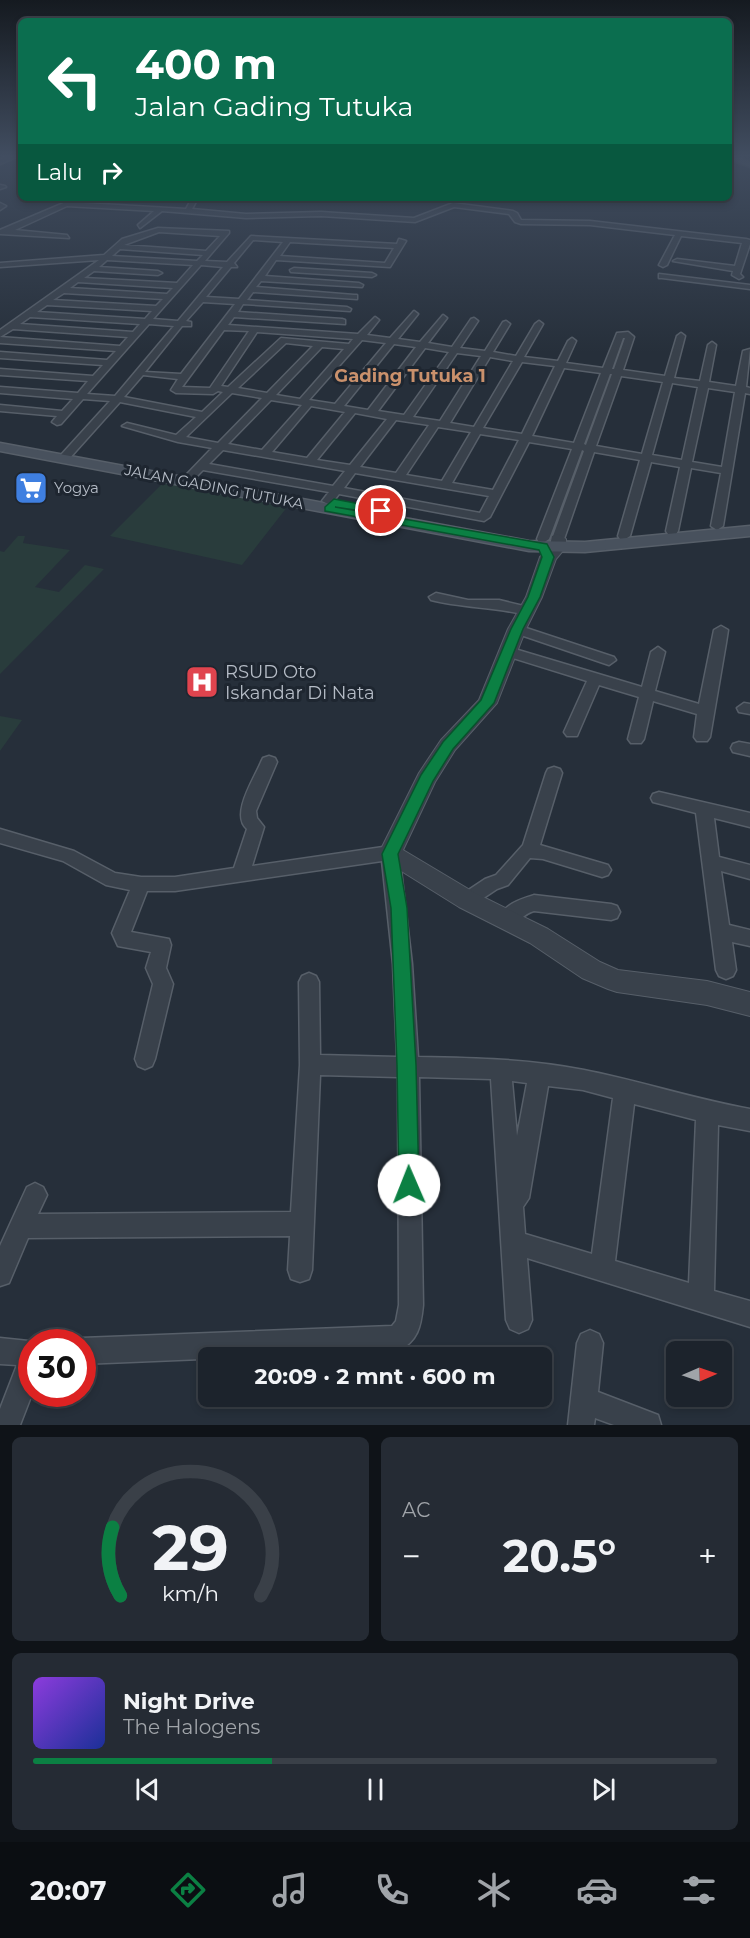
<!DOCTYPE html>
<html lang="id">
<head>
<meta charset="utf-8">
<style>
	body { margin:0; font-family:Montserrat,sans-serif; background:#252b34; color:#f1f3f6; height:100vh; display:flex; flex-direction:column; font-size:22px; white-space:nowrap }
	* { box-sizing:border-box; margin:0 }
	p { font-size:20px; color:#a0a4a9 }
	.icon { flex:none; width:33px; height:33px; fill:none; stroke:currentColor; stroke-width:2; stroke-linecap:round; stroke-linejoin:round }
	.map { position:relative; height:1425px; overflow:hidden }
	.details { display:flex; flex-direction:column; gap:12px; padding:12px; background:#0f1318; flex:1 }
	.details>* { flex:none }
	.top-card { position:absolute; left:18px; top:18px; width:714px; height:183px; border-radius:9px; box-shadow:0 3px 9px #0003,0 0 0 2px #3a4048; background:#0b6e4f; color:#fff; overflow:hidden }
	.needle { width:39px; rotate:88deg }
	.fabs { position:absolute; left:666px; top:1341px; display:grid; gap:12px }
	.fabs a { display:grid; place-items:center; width:66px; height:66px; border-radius:9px; background:#1c232c; box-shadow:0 3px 9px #0003,0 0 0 2px #3a4048; font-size:30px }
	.speed { position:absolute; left:18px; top:1329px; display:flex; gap:12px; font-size:30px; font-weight:700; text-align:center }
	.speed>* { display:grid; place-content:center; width:78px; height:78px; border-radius:50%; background:#1c232c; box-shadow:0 3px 9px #0003,0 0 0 2px #3a4048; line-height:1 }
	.speed .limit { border:9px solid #d22; background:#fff; color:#111 }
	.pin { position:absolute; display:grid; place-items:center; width:51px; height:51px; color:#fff; margin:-26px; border:3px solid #fff; border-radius:50%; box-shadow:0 2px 6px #0007 }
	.me { position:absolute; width:66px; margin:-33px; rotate:359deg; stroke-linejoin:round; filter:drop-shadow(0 0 4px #0008) }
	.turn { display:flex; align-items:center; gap:21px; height:126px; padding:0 18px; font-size:27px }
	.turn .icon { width:78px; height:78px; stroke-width:2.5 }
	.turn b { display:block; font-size:42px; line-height:51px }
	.then { display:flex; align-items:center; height:57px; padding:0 18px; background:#0003; gap:12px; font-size:22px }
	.big { font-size:45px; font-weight:700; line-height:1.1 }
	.details .card { flex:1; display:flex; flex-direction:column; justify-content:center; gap:9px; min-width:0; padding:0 21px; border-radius:9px; background:#252b34 }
	.details .dial { align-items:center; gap:0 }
	.dial svg { height:156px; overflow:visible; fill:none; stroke:#3a4048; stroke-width:7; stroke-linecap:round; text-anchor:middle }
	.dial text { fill:#f1f3f6; stroke:none }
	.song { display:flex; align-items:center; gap:18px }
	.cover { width:72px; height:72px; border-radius:9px; background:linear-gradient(135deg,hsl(270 70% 55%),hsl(230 70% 35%)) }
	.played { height:6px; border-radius:3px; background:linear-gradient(90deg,#0b8043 35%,#3a4048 35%) }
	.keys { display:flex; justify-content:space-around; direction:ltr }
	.heat { display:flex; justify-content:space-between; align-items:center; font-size:33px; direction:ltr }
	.details .tiles { flex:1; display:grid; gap:12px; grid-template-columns:1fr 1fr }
	.card:last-child { grid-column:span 2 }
	.trip { position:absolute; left:198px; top:1347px; width:354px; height:60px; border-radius:9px; background:#1c232c; box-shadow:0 3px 9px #0003,0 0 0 2px #3a4048; font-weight:700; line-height:60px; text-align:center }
	.menu { display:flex; height:96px; justify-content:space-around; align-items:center; background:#0b0e12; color:#a0a4a9 }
	.menu .icon { width:42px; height:42px }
	.menu .current { color:#0b8043 }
	.menu b { font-size:27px; color:#f1f3f6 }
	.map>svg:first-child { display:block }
	.green { fill:#293c3c }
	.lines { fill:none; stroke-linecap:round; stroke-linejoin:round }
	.minor-casing { stroke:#575f69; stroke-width:3 }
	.tertiary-casing { stroke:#575f69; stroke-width:2 }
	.secondary-casing { stroke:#575f69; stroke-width:3 }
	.primary-casing { stroke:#424a54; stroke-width:3 }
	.minor { fill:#39414b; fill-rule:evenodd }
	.tertiary { fill:#39414b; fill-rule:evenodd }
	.secondary { fill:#48515d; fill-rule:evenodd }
	.primary { fill:#57606b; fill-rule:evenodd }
	.route { fill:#0b8043; stroke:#07532c; stroke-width:1.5 }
	.labels { text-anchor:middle; stroke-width:6; stroke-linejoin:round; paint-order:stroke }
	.far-street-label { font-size:15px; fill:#b5bcc6; stroke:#1e2630 }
	.far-poi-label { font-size:15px; fill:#b5bcc6; stroke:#1e2630; text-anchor:start }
	.far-quarter-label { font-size:18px; font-weight:bold; fill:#ca916c; stroke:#1e2630 }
	.poi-label { font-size:18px; fill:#b5bcc6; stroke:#1e2630; text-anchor:start }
</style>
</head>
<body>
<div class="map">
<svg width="750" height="1425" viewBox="0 0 750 1425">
	<rect width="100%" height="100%" fill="#262f3a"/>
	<!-- green -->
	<g class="green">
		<polygon points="164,482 288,506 242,565 110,536"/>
		<polygon points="18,536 25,536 23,543 70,550 35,587 59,592 85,565 104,569 0,674 0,551 4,552"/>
		<polygon points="0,716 22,720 0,751"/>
	</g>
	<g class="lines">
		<!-- minor casing -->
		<g class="minor-casing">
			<g id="minor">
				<polygon points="15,154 21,154 21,157"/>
				<polygon points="0,185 5,186 6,187 0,189"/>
				<polygon points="192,198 198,198 192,209 246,214 321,212 414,218 453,203 513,211 517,213 521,220 590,221 746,239 750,240 750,244 740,274 743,277 739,279 732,275 733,271 673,261 677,259 735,266 742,243 681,236 667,265 663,267 659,265 675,235 590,225 521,224 515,222 509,214 454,207 415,222 321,216 246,218 162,211 140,228 138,225 154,211 67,206 15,230 67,235 69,238 0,234 0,230 66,202 186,209"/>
				<polygon points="0,203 6,206 0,210"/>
				<path d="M 158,228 L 229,231 L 229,233 L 205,261 L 227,262 L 251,236 L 397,244 L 399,239 L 406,241 L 390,267 L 276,260 L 265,276 L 359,283 L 363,285 L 362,287 L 261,281 L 256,287 L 354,295 L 357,295 L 357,299 L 253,292 L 247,300 L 347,307 L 351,309 L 350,311 L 243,304 L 238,312 L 342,319 L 345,320 L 345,324 L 234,317 L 228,325 L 358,334 L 375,317 L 379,320 L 367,335 L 390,338 L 414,311 L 418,314 L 398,339 L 420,342 L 443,315 L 447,318 L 428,343 L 452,347 L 471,319 L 474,318 L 478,321 L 460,348 L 485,351 L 503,322 L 506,321 L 510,324 L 493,352 L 516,356 L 535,324 L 539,321 L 543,324 L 524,357 L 558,361 L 568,341 L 572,338 L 576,341 L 566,363 L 603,368 L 617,333 L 628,332 L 634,337 L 623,370 L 665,376 L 677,336 L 681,333 L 685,336 L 674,378 L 700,381 L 708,345 L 712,342 L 716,345 L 709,382 L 736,386 L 743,351 L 750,349 L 746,387 L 750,388 L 750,394 L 745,393 L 723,526 L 717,530 L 711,526 L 721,473 L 691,468 L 678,531 L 676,534 L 668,534 L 666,531 L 680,467 L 651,462 L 630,536 L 624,540 L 620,539 L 618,536 L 640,460 L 594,452 L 564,539 L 558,543 L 554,542 L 552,539 L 584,451 L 582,450 L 549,539 L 543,543 L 539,542 L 537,539 L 572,449 L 529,442 L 490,517 L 484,521 L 339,494 L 332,503 L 328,504 L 322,501 L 329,492 L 203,470 L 195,478 L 187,478 L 187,474 L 212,448 L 178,442 L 122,426 L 127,423 L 176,435 L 196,417 L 120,402 L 68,460 L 60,460 L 60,456 L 110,401 L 83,399 L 61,424 L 57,425 L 52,422 L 57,416 L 0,411 L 0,405 L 62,411 L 73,399 L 0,393 L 0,387 L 78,393 L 88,381 L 0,375 L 0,369 L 93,376 L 103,365 L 0,358 L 0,352 L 107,360 L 116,351 L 0,343 L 0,337 L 120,346 L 128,337 L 13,329 L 0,337 L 0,330 L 99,260 L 0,267 L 0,263 L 104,255 L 122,239 ZM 159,232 L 220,236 L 206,251 L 124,245 ZM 253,240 L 283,242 L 239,299 L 206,297 L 231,267 L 237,267 L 234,263 ZM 290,242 L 394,248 L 385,263 L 280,256 ZM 120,249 L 203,255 L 197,261 L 112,256 ZM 107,260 L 193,265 L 177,283 L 84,278 L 94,271 L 158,275 L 162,273 L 158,271 L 99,267 ZM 201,265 L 223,267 L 178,321 L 153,319 ZM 78,282 L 173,288 L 167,294 L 70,288 ZM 64,293 L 163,299 L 156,306 L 53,300 ZM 203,302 L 235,304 L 181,374 L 145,372 L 182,326 L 191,326 L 191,322 L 186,321 ZM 47,305 L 152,311 L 145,319 L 37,312 ZM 30,317 L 140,324 L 133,332 L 20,324 ZM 149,324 L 174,326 L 115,396 L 87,394 ZM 224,330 L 249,331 L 210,388 L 182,387 ZM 257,332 L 353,339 L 349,344 L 281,338 L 228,387 L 221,386 ZM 623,338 L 625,338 L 614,369 L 612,369 ZM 362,340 L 386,343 L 335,404 L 309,400 ZM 286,343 L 313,346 L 267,393 L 238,388 ZM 394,344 L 416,347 L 368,410 L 344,406 ZM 322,347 L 344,349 L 300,399 L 276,395 ZM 425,348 L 449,352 L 404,415 L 378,411 ZM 457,353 L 481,356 L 440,421 L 413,417 ZM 490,357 L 513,361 L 474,427 L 450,423 ZM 522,362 L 555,366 L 522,434 L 483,428 ZM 564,368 L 601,373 L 574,443 L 532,436 ZM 610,374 L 612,374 L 586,445 L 584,444 ZM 143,375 L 178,379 L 171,390 L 176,393 L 213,394 L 218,391 L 223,392 L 202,412 L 124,397 ZM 621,376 L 663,382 L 642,454 L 596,446 ZM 672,383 L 698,387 L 682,460 L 652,455 ZM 708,388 L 735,392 L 722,467 L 692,462 ZM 232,393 L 262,398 L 218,443 L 186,437 ZM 271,400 L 302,405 L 262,450 L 228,444 ZM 311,406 L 345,412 L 307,458 L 272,452 ZM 355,413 L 387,419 L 350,465 L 317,460 ZM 396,420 L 429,425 L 396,473 L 360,467 ZM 438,427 L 471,432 L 442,481 L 406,475 ZM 480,434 L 519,440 L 493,490 L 452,483 ZM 223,450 L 345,471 L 333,486 L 209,464 ZM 355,473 L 489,496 L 480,513 L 344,488 Z"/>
				<polygon points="294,268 372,273 376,275 372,277 291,272 290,270"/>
				<polygon points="659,274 750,285 750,289 662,278 659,278"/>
				<path d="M 436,593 L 468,600 L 499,600 L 532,608 L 534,611 L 527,615 C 495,607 463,608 431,600 L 429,597 Z"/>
				<polygon points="517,625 614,657 616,660 609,665 512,632 510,629"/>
				<polygon points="721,626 728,630 726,643 710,737 707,741 697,741 694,737 697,714 653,701 644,739 641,743 631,743 628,739 639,697 599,685 577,736 567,736 564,732 587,681 503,655 501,652 508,647 642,687 651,652 658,647 665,652 655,691 699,704 714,630"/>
				<polygon points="744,703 750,704 750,714 739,712 737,708"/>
				<polygon points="739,742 750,744 750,756 733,752 731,748 733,744"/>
				<path d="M 269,756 L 275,758 L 277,762 L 256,811 L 257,818 L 264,827 L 252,866 L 390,846 L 396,848 L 399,853 L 412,964 L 418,1057 C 473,1058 529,1059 584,1070 C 640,1081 694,1099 750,1109 L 750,1131 L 718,1125 L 714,1291 L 750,1301 L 750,1327 L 527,1258 L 532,1320 L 528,1329 L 519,1333 L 510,1329 L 506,1320 L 491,1079 L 419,1077 L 423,1305 C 421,1326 418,1342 397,1351 L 82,1364 L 82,1342 L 73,1342 L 82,1338 L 392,1326 L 396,1321 L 399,1305 L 398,1077 L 320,1075 L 312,1270 L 309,1279 L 300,1282 L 291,1279 L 288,1270 L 290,1236 L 28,1238 L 9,1283 L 0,1286 L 0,1246 L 27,1187 L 35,1183 L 43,1187 L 47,1195 L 38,1214 L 291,1212 L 300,1065 L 299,982 L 302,976 L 309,973 L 316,976 L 319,982 L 320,1055 L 397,1057 L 393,964 L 382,861 L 175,891 L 147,891 L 131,932 L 169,939 L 171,945 L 166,968 L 173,984 L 155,1059 L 152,1066 L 145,1069 L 138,1066 L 135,1059 L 153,984 L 146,968 L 151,952 L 118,946 L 112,933 L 130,890 L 106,885 L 63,861 L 0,843 L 0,829 L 74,851 L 115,873 L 141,877 L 175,877 L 234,868 L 247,829 C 230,815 254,779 261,762 L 263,758 ZM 512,1081 L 527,1083 L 517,1136 ZM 548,1086 L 583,1090 L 613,1098 L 592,1254 L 525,1234 L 523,1207 L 529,1198 ZM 634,1104 L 696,1120 L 689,1283 L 615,1261 Z"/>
				<polygon points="554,767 560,769 562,773 540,845 608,865 611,870 608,875 602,877 543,859 530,858 508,885 497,889 473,905 467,908 461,905 458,900 461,895 485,879 496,875 523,845 546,773 548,769"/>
				<polygon points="659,792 750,813 750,827 714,818 719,857 750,865 750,879 721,871 729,925 750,930 750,946 732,942 736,970 733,976 726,979 719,976 716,970 696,813 653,802 651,798 653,794"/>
				<path d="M 534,895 L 611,904 L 617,906 L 620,912 L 617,918 L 611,920 L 534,911 C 521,914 514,931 499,926 L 497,920 C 505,904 518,900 534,895 Z"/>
				<polygon points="590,1330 599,1334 603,1343 598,1392 658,1415 661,1425 614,1425 595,1418 594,1425 568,1425 577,1343 581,1334"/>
				<polygon points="0,1338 38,1342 32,1342 32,1394 20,1425 0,1425 0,1409 17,1365 0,1364"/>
			</g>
		</g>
		<!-- tertiary casing -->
		<g class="tertiary-casing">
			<polygon id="tertiary" points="558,534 566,539 566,547 556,559 542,597 526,629 497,703 455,750 435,782 403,850 475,893 548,929 600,962 618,970 707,981 750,992 750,1016 707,1005 617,992 608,989 582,978 530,943 459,907 382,859 379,853 419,773 441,740 479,700 508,629 526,597 540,557 550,546 552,536"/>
		</g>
		<!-- secondary casing -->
		<g class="secondary-casing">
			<g id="secondary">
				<polygon points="12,154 21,155 0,164 0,159"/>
				<polygon points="0,443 529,541 585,542 750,526 750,536 585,552 529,551 0,451"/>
			</g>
		</g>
		<!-- primary casing -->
		<g class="primary-casing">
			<polygon id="primary" points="729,154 750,161 750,167 729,159"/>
		</g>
		<!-- minor -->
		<use href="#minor" class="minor"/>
		<!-- tertiary -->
		<use href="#tertiary" class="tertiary"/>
		<!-- secondary -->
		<use href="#secondary" class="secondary"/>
		<!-- primary -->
		<use href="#primary" class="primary"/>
	</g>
	<!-- sky -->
	<linearGradient id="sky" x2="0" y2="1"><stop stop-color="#151a20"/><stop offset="0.44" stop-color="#414d60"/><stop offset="1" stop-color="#414d60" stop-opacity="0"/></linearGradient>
	<rect width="750" height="353" fill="url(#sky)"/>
	<!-- route -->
	<polygon class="route" points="334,499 381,508 386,511 381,514 335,507 547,544 554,557 540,597 523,629 494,703 453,749 433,781 398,854 407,908 416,1065 419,1185 416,1192 409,1195 402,1192 399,1185 397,1065 391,908 382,854 421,775 443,742 481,700 511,629 528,597 542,557 539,550 325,511 325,507"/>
	<!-- icons -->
	<defs>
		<g id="supermarket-square" transform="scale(1.725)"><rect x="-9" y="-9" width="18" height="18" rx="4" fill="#3f7fe0" stroke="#1e2630"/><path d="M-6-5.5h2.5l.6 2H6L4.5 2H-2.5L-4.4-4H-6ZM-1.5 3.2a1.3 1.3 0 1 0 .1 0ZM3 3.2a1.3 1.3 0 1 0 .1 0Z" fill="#fff"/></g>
		<g id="hospital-square" transform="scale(1.725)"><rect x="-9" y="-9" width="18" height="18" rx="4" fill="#e0444e" stroke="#1e2630"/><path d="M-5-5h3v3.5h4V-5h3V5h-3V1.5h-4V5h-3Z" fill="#fff"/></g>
	</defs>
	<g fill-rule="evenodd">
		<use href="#supermarket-square" x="31" y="488"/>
		<use href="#hospital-square" x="202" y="682"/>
	</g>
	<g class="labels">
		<!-- far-street labels -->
		<g class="far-street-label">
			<text transform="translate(214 487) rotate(11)" y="5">JALAN GADING TUTUKA</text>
		</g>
		<!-- far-poi labels -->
		<g class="far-poi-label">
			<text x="54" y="493">Yogya</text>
		</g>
		<!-- far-quarter labels -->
		<g class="far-quarter-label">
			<text x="410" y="382">Gading Tutuka 1</text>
		</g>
		<!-- poi labels -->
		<g class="poi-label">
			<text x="225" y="678">RSUD Oto<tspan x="225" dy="21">Iskandar Di Nata</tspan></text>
		</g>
	</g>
</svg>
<div class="fabs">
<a><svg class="needle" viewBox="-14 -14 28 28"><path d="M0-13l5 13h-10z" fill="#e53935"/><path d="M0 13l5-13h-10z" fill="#a0a4a9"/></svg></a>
</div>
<div class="speed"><div class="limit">30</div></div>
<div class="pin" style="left:381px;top:511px;background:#d93025"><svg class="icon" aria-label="arrive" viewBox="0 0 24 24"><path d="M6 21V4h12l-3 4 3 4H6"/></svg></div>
<svg class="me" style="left:409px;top:1185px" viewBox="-20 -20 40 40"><circle r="19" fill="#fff"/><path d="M0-13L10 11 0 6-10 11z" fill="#0b8043"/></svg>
<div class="trip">20:09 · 2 mnt · 600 m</div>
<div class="top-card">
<div class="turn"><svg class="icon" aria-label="left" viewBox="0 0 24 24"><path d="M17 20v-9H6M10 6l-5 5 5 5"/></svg><div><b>400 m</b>Jalan Gading Tutuka</div></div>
<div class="then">Lalu<svg class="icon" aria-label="right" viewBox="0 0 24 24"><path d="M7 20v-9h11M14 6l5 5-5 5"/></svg></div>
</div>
</div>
<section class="details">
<div class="tiles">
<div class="card dial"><svg viewBox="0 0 100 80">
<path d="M14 69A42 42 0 1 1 86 69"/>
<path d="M14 69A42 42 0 0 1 10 34" stroke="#0b8043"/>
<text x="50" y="56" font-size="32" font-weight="700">29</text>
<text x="50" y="72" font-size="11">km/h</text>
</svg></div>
<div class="card"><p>AC</p>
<div class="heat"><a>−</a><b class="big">20.5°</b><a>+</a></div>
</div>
<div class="card">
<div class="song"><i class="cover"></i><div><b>Night Drive</b><p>The Halogens</p></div></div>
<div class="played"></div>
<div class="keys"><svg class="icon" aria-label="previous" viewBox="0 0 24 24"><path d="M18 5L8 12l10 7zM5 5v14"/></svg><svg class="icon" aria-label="pause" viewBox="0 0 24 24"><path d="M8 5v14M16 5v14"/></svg><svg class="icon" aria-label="next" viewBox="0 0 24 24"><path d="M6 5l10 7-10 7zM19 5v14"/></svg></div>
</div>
</div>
</section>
<nav class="menu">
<b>20:07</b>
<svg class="icon current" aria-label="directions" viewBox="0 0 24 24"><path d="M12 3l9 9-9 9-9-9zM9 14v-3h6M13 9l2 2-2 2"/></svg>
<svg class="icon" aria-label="music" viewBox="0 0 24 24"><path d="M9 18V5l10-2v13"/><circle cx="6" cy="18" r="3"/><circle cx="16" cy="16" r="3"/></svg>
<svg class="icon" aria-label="phone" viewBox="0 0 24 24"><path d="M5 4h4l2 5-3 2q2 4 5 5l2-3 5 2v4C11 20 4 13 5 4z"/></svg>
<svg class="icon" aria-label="climate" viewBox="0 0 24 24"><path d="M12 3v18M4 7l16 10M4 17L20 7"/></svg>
<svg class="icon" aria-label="car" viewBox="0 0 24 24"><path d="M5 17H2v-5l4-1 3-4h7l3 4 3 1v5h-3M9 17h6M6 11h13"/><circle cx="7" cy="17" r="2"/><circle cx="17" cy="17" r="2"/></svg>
<svg class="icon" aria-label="filters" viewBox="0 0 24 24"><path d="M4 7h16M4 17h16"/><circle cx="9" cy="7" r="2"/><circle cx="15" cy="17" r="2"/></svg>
</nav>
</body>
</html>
